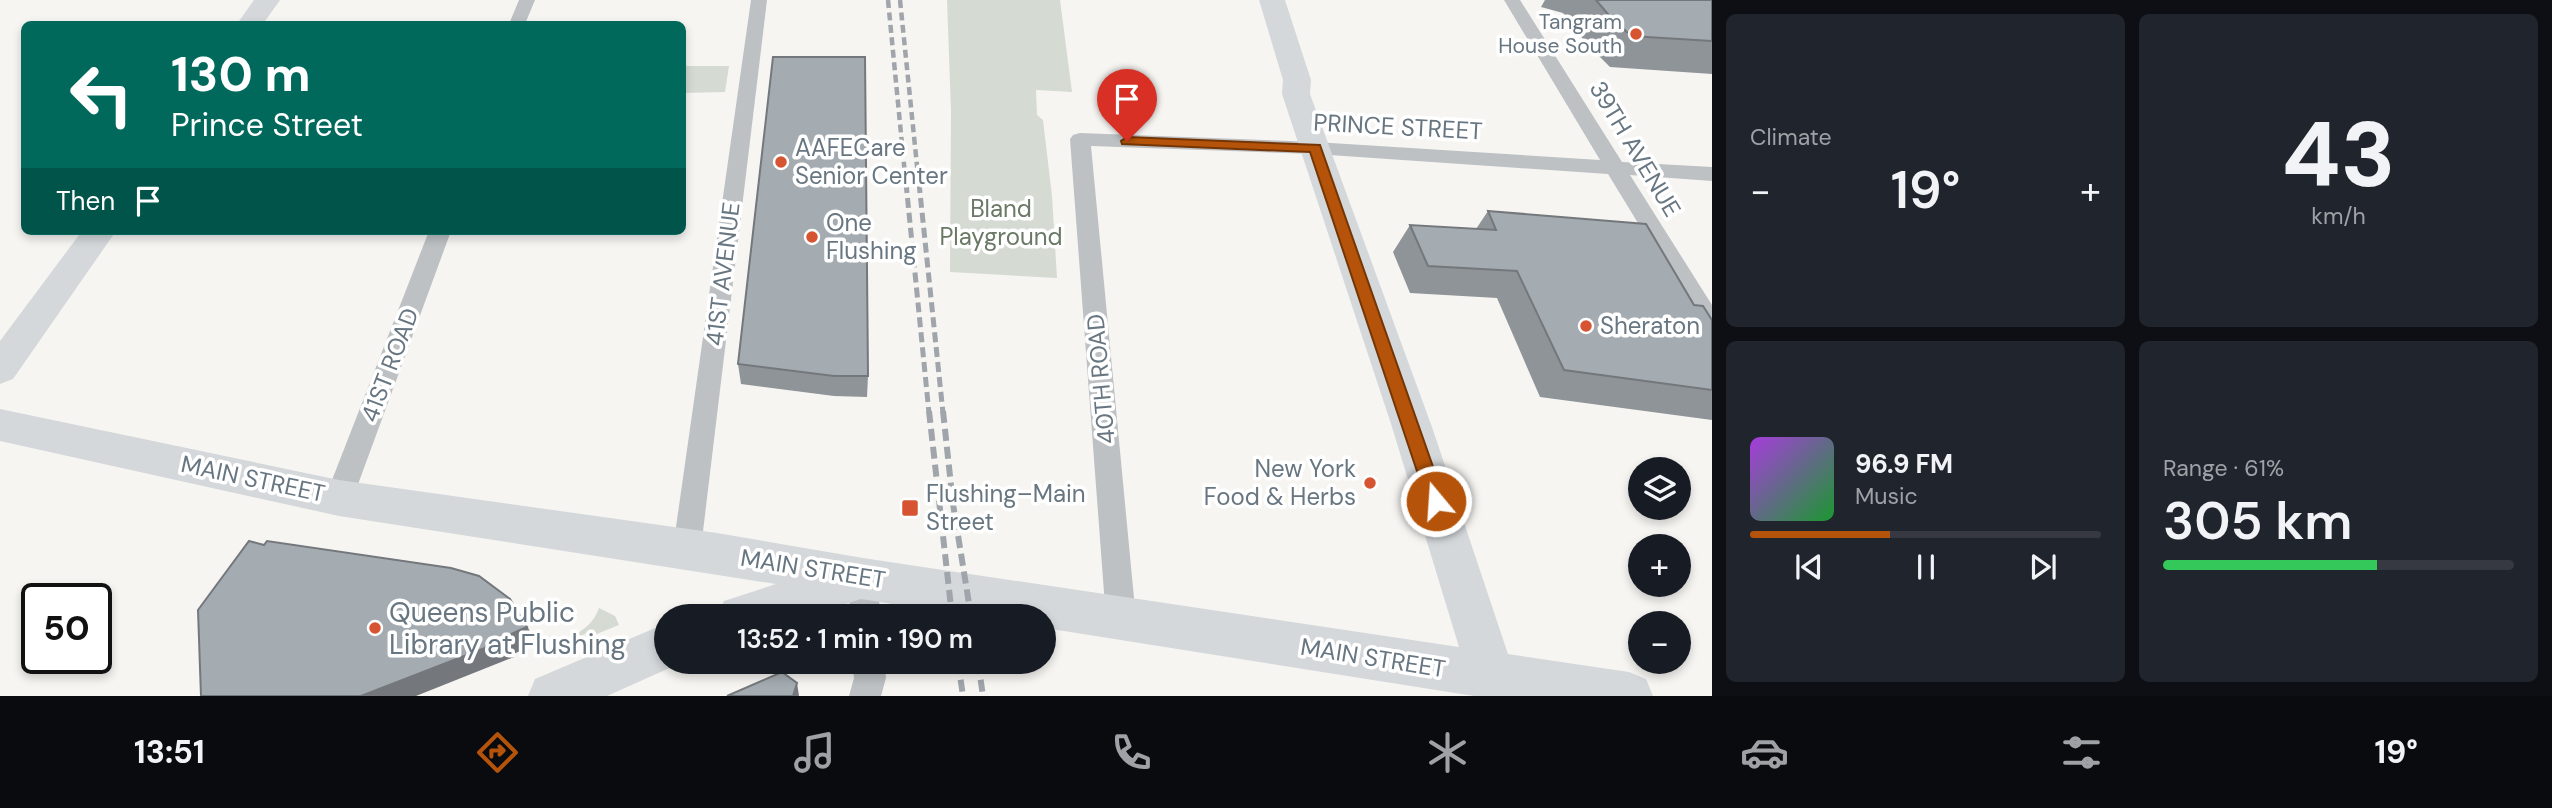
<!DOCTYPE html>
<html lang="en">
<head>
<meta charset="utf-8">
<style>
	body { margin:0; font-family:"DM Sans",sans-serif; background:#20242c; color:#f1f3f6; height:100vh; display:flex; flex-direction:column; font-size:26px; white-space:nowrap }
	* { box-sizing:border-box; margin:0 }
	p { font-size:23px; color:#9ea1a6 }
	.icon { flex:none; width:38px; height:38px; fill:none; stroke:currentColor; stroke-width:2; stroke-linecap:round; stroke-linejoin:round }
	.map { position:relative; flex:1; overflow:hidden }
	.drawer { display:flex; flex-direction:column; gap:14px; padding:14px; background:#0d0f14; width:840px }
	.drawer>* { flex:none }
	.hud { position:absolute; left:21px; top:21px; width:665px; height:214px; border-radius:10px; box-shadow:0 4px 10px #0003; background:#00695c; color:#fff; overflow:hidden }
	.tools { position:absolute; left:1628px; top:457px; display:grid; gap:14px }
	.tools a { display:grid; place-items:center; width:63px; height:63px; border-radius:50%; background:#171b24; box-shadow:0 4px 10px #0003; font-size:35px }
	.speed { position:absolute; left:21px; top:583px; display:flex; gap:14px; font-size:35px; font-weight:700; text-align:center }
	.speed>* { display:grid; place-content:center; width:91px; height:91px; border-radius:50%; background:#171b24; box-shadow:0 4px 10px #0003; line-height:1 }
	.speed .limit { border:4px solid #111; border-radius:10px; background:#fff; color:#111 }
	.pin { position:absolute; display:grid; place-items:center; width:60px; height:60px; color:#fff; margin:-72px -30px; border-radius:50% 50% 50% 0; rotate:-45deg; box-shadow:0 0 7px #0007 }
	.pin .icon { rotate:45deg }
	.me { position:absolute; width:77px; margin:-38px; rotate:342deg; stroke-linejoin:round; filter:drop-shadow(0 0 5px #0008) }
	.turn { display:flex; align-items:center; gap:24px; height:147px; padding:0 35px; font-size:32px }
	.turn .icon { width:91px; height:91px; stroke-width:2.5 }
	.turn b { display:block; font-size:49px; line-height:60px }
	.then { display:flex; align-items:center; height:66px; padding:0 35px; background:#0003; gap:14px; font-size:26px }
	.big { font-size:52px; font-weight:600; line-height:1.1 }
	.drawer .tile { flex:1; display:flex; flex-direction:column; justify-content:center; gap:10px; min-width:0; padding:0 24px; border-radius:10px; background:#20242c }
	.drawer .dial { align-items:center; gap:0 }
	.dial b { font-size:91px; line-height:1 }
	.song { display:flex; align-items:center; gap:21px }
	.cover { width:84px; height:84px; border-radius:10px; background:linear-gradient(135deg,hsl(280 70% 55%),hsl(130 70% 35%)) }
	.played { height:7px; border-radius:4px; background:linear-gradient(90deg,#b45309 40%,#363941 40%) }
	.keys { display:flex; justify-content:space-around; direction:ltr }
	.heat { display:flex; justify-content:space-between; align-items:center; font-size:38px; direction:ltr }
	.charge { height:10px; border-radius:5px; background:linear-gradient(90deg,#34c759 61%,#363941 0) }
	.drawer .tiles { flex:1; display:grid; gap:14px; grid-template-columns:repeat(2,1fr) }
	.trip { position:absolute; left:654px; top:604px; width:402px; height:70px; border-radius:35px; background:#171b24; box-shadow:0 4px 10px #0003; font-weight:600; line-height:70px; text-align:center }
	.menu { display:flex; height:112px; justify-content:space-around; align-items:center; background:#090b0e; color:#9ea1a6 }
	.menu .icon { width:49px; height:49px }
	.menu .selected { color:#b45309 }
	.menu b { font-size:32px; color:#f1f3f6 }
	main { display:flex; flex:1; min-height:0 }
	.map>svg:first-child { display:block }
	.green { fill:#d5dad2 }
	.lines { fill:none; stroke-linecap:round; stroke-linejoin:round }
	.street { fill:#bdc1c4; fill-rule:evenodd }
	.secondary { fill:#d4d8db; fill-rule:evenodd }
	.rail-far2 { stroke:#9fa5aa; stroke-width:4.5; stroke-dasharray:8 4.5; stroke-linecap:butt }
	.rail-far1 { stroke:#9fa5aa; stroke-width:5; stroke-dasharray:10 5; stroke-linecap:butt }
	.rail { stroke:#9fa5aa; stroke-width:6; stroke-dasharray:12 6; stroke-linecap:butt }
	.wall { fill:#8e9498 }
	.shaded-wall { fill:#74787c }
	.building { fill:#a5acb1; stroke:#74787c; stroke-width:2 }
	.route { fill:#b45309; stroke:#753606; stroke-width:2 }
	.poi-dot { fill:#d65432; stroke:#fff; stroke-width:2.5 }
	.labels { text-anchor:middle; stroke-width:7; stroke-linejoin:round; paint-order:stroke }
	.far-poi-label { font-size:21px; fill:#677681; stroke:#fff; text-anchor:end }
	.street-label { font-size:24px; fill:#677681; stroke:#fff }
	.poi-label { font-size:24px; fill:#677681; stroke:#fff; text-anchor:start }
	.park-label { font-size:24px; fill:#6a7965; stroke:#fff }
	.near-poi-label { font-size:28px; fill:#677681; stroke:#fff; text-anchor:start }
</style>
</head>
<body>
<main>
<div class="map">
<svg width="1712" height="696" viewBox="0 0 1712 696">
	<rect width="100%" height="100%" fill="#f6f5f2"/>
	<!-- green -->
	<g class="green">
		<polygon points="947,0 1060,0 1072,92 1036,90 1037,115 1043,120 1052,196 1057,278 950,272 951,111"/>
		<polygon points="683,66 729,66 725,92 683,93"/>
		<path d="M 599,608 L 615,616 L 619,625 L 594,635 L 591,631 L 551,650 L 550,646 C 571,636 591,631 599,608 Z"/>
	</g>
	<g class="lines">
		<!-- street -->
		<g class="street">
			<polygon points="519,0 535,0 525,24 509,24"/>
			<polygon points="751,0 767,0 701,548 697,557 687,561 677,557 673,548"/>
			<polygon points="1504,0 1520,0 1622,162 1712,167 1712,181 1630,175 1712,305 1712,334 1704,331 1608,174 1315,154 1091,146 1136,619 1132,629 1121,634 1110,629 1106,619 1070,139 1073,135 1080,133 1315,142 1600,160"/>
			<polygon points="429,231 451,231 353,498 349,507 339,510 329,507 325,498"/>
			<polygon points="863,565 873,569 878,579 880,616 850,616 848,579 853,569"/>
			<polygon points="852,662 884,662 886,678 881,696 849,696 854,678"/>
		</g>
		<!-- secondary -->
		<g class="secondary">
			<polygon points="254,0 280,0 263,24 237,24"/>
			<polygon points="1259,0 1285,0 1311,80 1310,94 1432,427 1508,654 1629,672 1646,679 1653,696 1474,696 1045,628 1045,616 967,616 861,599 809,616 717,616 724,601 776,584 339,516 0,441 0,409 339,480 717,533 863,558 1459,647 1392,427 1282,94 1283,80"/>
			<polygon points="82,231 116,231 13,379 0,384 0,341"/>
			<polygon points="667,623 667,662 683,662 607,696 528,696 535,679"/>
		</g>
		<!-- rail-far2 -->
		<g class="rail-far2">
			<polyline points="888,0 906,185"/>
			<polyline points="900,0 919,185"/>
		</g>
		<!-- rail-far1 -->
		<g class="rail-far1">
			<polyline points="906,183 929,413"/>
			<polyline points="919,183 943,413"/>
		</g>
		<!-- rail -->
		<g class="rail">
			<polyline points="929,411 952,616"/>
			<polyline points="943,411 953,504 971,616"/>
			<polyline points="958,662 963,696"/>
			<polyline points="978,662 983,696"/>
		</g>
	</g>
	<!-- wall -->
	<g class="wall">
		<polygon points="1545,0 1712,0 1712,74 1610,67 1586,43 1563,13 1541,7"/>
		<polygon points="1488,211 1694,305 1712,320 1712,420 1540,397 1497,298 1410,293 1393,252 1410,225 1476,229"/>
		<polygon points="738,364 868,376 867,397 834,396 741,384"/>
	</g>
	<!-- shaded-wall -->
	<g class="shaded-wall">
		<polygon points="510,599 538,644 513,654 514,657 416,696 361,696"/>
		<polygon points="797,683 799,696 793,696"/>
	</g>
	<!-- building -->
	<g class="building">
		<polygon points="1596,0 1712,0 1712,41 1631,36 1607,13"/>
		<polygon points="773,57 865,57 868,376 834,376 738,364"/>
		<polygon points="1488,211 1646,224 1694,305 1703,306 1712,320 1712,390 1564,370 1517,271 1428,266 1410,225 1496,230"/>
		<polygon points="249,541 264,545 267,541 451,568 479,576 510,599 527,627 502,638 503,641 361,696 201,696 198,610"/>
		<polygon points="782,672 797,683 793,696 727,696"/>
	</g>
	<!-- route -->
	<polygon class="route" points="1127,137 1320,145 1445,501 1442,506 1436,509 1429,506 1427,501 1310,152 1122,144 1121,141"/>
	<!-- markers -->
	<g class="poi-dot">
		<circle cx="1636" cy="34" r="7"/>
		<circle cx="781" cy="162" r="7"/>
		<circle cx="812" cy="237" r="7"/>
		<circle cx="1586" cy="326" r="7"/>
		<circle cx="1370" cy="483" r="7"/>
		<rect x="901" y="499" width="18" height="18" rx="3.5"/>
		<circle cx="375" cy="628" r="7"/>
	</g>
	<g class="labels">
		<!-- far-poi labels -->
		<g class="far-poi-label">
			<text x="1622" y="29">Tangram<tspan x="1622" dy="24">House South</tspan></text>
		</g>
		<!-- street labels -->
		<g class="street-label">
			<text transform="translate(1398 127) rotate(3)" y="8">PRINCE STREET</text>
			<text transform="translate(1635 149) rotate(59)" y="8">39TH AVENUE</text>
			<text transform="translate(723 274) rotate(-83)" y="8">41ST AVENUE</text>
			<text transform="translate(390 365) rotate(-69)" y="8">41ST ROAD</text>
			<text transform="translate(1101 379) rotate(-95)" y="8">40TH ROAD</text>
			<text transform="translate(253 479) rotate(12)" y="8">MAIN STREET</text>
			<text transform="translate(813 569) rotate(9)" y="8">MAIN STREET</text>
			<text transform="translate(1373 658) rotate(9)" y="8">MAIN STREET</text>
		</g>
		<!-- poi labels -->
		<g class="poi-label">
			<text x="795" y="156">AAFECare<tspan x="795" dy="28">Senior Center</tspan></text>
			<text x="826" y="231">One<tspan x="826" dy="28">Flushing</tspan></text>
			<text x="1600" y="334">Sheraton</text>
			<text x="1356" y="477" text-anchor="end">New York<tspan x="1356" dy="28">Food &amp; Herbs</tspan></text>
			<text x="926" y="502">Flushing–Main<tspan x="926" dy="28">Street</tspan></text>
		</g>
		<!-- park labels -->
		<g class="park-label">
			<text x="1001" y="217">Bland<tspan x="1001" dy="28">Playground</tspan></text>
		</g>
		<!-- near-poi labels -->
		<g class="near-poi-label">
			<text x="389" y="622">Queens Public<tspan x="389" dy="32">Library at Flushing</tspan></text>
		</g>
	</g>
</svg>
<div class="tools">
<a><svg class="icon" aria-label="layers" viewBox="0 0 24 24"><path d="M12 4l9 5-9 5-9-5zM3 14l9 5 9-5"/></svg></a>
<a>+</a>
<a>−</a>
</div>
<div class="speed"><div class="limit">50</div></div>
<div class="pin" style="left:1127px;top:141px;background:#d93025"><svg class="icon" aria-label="arrive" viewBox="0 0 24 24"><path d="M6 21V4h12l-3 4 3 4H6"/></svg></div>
<svg class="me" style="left:1436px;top:501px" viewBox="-20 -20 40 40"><circle r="17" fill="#b45309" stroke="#fff" stroke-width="3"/><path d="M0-11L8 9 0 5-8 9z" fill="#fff"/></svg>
<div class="trip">13:52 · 1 min · 190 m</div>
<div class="hud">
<div class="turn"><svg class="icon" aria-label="left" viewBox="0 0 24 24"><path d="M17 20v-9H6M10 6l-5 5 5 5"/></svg><div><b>130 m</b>Prince Street</div></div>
<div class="then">Then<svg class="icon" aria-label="arrive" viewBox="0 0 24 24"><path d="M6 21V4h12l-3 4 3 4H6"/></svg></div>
</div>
</div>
<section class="drawer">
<div class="tiles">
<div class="tile"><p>Climate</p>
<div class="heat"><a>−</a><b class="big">19°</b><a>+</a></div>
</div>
<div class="tile dial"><b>43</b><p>km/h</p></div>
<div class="tile">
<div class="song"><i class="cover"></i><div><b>96.9 FM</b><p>Music</p></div></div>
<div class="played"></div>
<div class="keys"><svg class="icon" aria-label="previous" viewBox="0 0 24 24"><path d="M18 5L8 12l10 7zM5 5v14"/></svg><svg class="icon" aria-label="pause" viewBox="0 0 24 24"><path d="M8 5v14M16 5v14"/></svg><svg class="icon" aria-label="next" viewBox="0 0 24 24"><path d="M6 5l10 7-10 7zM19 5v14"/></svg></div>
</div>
<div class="tile"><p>Range · 61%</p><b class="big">305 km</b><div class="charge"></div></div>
</div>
</section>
</main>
<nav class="menu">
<b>13:51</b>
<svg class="icon selected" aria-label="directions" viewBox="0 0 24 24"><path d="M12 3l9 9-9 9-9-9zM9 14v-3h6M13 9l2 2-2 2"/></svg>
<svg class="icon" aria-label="music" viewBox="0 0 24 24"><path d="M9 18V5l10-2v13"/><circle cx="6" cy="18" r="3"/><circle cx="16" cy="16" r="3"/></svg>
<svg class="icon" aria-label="phone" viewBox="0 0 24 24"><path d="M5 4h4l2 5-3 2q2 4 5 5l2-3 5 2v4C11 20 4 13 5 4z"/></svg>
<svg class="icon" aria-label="climate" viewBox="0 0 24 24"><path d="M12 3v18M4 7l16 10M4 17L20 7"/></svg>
<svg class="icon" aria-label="car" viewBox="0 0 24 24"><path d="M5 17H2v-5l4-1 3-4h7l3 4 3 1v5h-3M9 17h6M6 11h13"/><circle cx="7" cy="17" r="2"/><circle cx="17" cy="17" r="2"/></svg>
<svg class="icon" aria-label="filters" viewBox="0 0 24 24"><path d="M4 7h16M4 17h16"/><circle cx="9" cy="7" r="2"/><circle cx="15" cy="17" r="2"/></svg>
<b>19°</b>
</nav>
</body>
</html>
